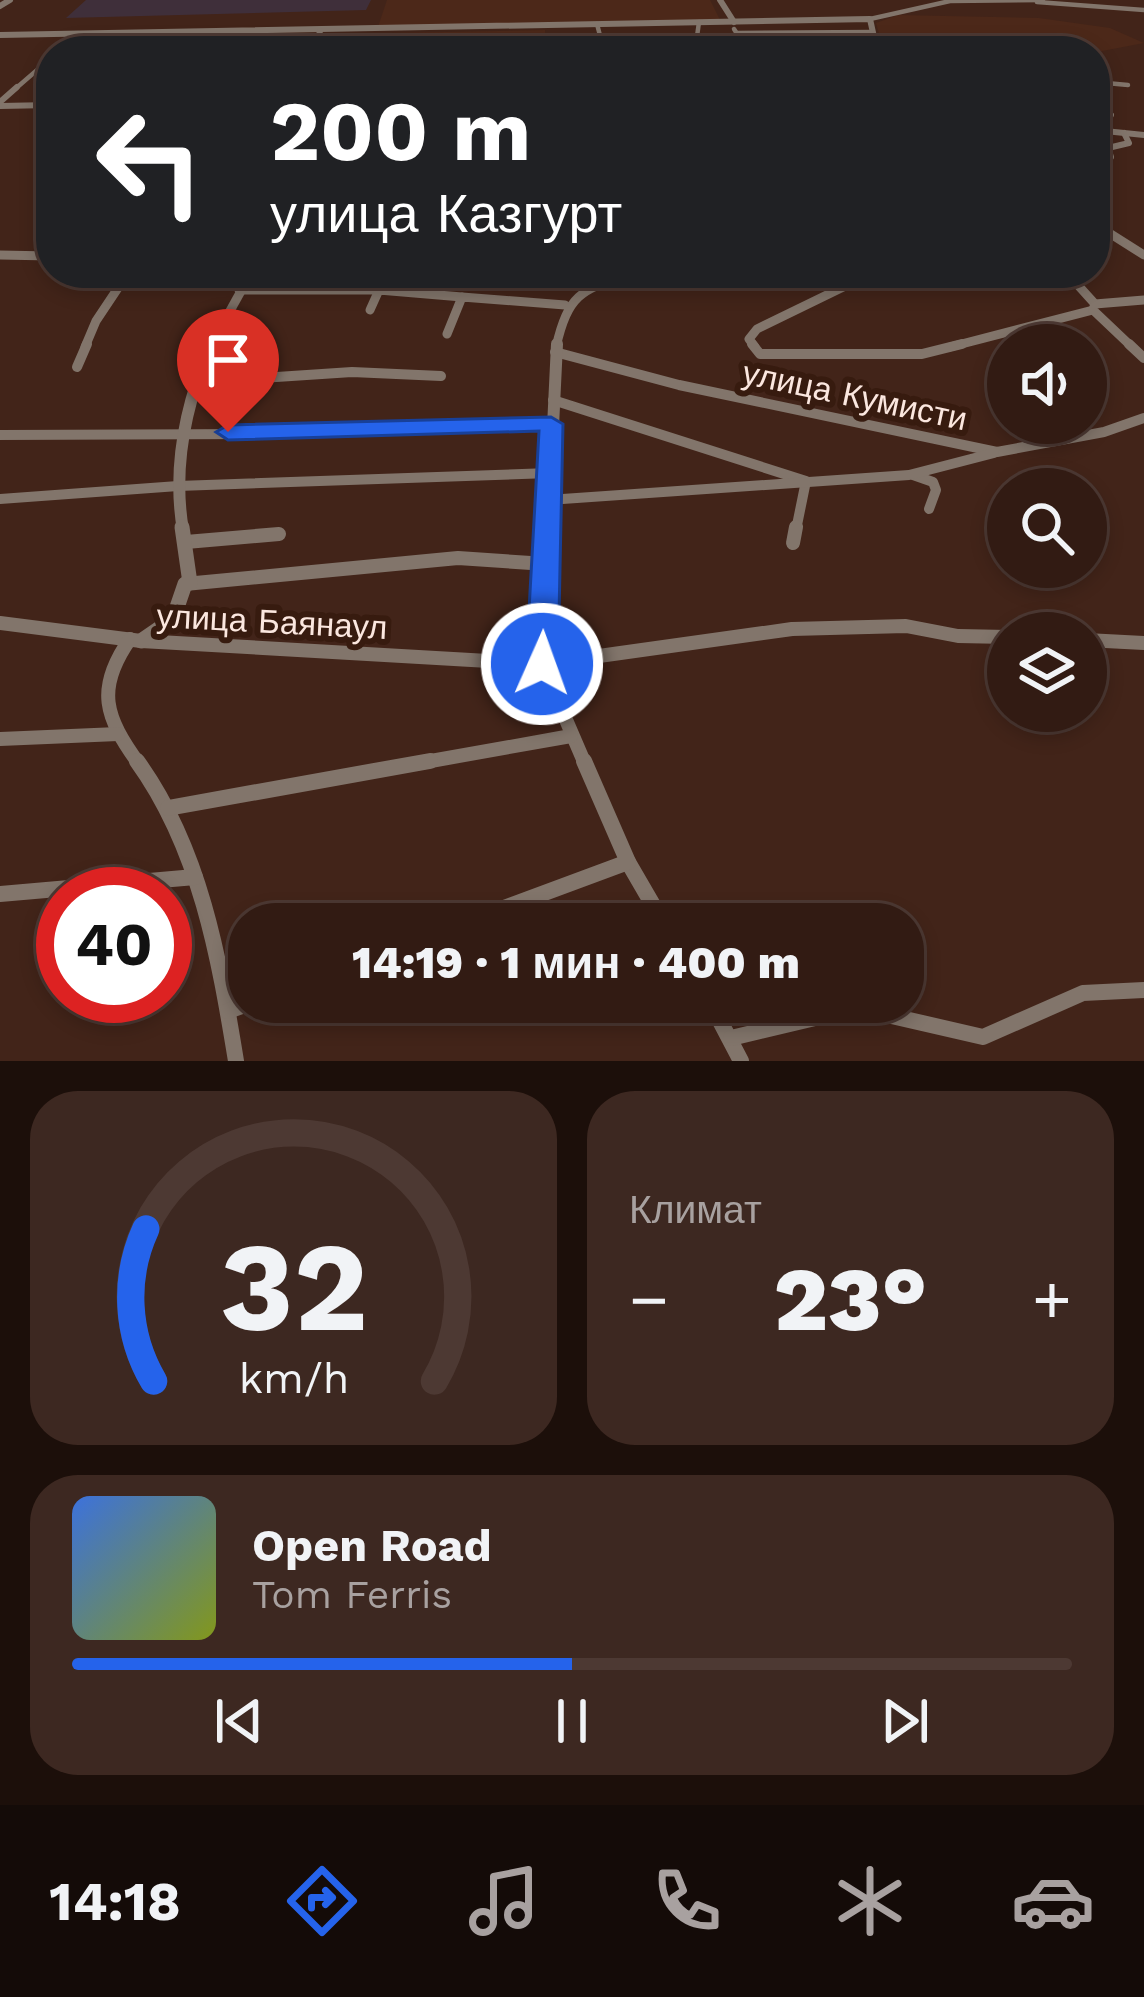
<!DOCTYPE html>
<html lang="ru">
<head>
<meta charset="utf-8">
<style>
	body { margin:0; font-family:"Work Sans",sans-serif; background:#3d2821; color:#f1f3f6; height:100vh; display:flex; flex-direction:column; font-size:45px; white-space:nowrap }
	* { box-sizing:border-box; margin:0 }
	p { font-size:39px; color:#a8a1a0 }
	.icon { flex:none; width:66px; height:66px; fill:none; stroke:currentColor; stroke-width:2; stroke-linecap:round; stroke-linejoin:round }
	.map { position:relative; height:1061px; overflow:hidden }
	.panel { display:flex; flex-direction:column; gap:30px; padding:30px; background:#1c0f0a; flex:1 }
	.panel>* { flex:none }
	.guide { position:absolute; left:36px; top:36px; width:1074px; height:252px; border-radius:48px; box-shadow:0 6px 18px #0003,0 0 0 3px #4d3933; background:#202124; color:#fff; overflow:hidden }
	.controls { position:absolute; left:987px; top:324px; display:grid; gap:24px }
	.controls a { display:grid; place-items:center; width:120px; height:120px; border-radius:50%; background:#321b13; box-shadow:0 6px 18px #0003,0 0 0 3px #4d3933; font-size:60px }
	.speed { position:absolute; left:36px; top:867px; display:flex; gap:24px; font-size:60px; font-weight:700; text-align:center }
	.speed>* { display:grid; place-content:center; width:156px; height:156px; border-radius:50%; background:#321b13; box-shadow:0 6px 18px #0003,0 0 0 3px #4d3933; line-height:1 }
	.speed .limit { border:18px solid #d22; background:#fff; color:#111 }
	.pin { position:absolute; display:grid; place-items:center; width:102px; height:102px; color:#fff; margin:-123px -51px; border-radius:50% 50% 50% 0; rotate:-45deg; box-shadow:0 0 12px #0007 }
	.pin .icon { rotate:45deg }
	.me { position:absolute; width:132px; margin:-66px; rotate:2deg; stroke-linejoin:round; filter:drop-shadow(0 0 9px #0008) }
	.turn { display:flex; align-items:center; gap:42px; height:252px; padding:0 36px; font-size:54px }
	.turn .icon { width:156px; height:156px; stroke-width:2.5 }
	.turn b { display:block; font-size:84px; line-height:102px }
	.big { font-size:90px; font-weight:800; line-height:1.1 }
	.panel .widget { flex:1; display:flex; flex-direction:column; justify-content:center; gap:18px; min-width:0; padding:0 42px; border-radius:48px; background:#3d2821 }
	.panel .dial { align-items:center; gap:0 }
	.dial svg { height:312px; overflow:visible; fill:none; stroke:#4d3933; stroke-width:7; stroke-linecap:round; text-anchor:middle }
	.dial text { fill:#f1f3f6; stroke:none }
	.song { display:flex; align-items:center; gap:36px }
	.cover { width:144px; height:144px; border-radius:18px; background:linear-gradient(135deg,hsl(220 70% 55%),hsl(70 70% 35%)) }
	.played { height:12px; border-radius:6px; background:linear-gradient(90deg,#2563eb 50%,#4d3933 50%) }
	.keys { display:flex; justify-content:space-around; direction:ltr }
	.heat { display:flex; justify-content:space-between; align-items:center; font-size:66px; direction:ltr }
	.panel .tiles { flex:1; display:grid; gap:30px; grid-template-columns:1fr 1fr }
	.widget:last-child { grid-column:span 2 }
	.trip { position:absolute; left:228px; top:903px; width:696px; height:120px; border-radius:48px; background:#321b13; box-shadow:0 6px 18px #0003,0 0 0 3px #4d3933; font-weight:800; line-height:120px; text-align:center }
	.menu { display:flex; height:192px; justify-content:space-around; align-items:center; background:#140b08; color:#a8a1a0 }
	.menu .icon { width:84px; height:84px }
	.menu .selected { color:#2563eb }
	.menu b { font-size:54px; color:#f1f3f6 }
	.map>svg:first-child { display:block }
	.built { fill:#4c2819 }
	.medical { fill:#3f2f3a }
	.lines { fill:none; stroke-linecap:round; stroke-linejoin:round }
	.minor-far5 { stroke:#82756b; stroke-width:4.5 }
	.minor-far4 { stroke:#82756b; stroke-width:6 }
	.minor-far3 { stroke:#82756b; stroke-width:9 }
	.minor-far2 { stroke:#82756b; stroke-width:10 }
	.minor-far1 { stroke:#82756b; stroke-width:14 }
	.minor { stroke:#82756b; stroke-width:16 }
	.tertiary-far3 { stroke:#82756b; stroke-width:6 }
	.tertiary-far2 { stroke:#82756b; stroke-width:9 }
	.tertiary-far1 { stroke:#82756b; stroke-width:12 }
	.tertiary { stroke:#82756b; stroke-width:15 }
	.route { fill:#2563eb; stroke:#184099; stroke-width:3 }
	.labels { text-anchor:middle; stroke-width:12; stroke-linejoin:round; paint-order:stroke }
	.street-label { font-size:33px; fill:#fbe7df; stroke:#371b0f }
</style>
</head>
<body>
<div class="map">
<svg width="1144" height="1061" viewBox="0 0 1144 1061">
	<rect width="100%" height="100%" fill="#422419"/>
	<!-- built -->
	<g class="built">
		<polygon points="387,0 710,0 720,20 378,27"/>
		<polygon points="898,15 1039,18 1110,28 1144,43 1097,52 884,51 876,23"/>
		<polygon points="545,30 546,51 332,51 339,34"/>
	</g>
	<!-- medical -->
	<polygon class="medical" points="86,0 371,0 366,10 66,18"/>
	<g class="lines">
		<!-- minor-far5 -->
		<g class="minor-far5">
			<polyline points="1037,2 1144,10"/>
			<polyline points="870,19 950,1 1043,0"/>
			<polyline points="597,24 604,51"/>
			<polyline points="734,29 748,51"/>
			<polyline points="737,33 873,32"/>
			<polyline points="601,42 697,42"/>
			<polyline points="59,51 78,34"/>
			<polyline points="695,51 699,22"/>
			<polyline points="1095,82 1128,85"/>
			<polyline points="14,90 51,58"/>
		</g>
		<!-- minor-far4 -->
		<g class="minor-far4">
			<polyline points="0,102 17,87"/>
			<polyline points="0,106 51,105"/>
			<polyline points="1095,108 1111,115"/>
			<polyline points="1095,130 1144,135"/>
			<polyline points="1095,156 1111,157 1108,148 1129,143 1124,133"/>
		</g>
		<!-- minor-far3 -->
		<g class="minor-far3">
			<polyline points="1095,224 1144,255"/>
			<polyline points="0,255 51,256"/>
			<polyline points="1067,273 1095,304"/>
			<polyline points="239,290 379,290"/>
			<polyline points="370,310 379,290 462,297"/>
			<polyline points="447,334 462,297 565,305"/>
			<polyline points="85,347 96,321 128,273"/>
			<polyline points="755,347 749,339 757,329 872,273"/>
			<polyline points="950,347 1093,310"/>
			<polyline points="1132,347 1093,310 1095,304 1144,300"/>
		</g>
		<!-- minor-far2 -->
		<g class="minor-far2">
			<polyline points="752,344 760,354 922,354 962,344"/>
			<polyline points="1129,344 1144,358"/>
			<polyline points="555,352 679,385 997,452 1104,432 1144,418"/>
			<polyline points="77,367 87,344"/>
			<polyline points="200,382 352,372 441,376"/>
			<polyline points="553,400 806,481 796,530"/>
			<polyline points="0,435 271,434 552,424"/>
			<polyline points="913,475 933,482 936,490 929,509"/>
			<polyline points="0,499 178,486 550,473"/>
			<polyline points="548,500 909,475 994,453"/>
		</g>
		<!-- minor-far1 -->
		<g class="minor-far1">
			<polyline points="186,542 279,534"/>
			<polyline points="793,543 796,527"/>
			<polyline points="185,584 458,558 546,564"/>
			<polyline points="0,623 141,641 542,664 792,629 906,626 958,636 1008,637"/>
			<path d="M 130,639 C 95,689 105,717 139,764"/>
			<polyline points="1086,640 1144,643"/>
			<polyline points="542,664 585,764"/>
			<polyline points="0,739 118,734"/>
			<polyline points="414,764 571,736"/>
		</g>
		<!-- minor -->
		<g class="minor">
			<path d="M 137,761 C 200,848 219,957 236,1061"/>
			<polyline points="168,808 430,761"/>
			<polyline points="628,862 664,924"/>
			<polyline points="0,894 195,877"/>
			<polyline points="461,924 628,862 584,761"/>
			<polyline points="710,1002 741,1061"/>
			<polyline points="228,1011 253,1002"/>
			<polyline points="731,1038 857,1008 983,1037 1083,993 1144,990"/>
		</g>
		<!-- tertiary-far3 -->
		<g class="tertiary-far3">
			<polyline points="720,0 734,22"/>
			<polyline points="0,6 10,0"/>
			<polyline points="0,35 870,19 877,51"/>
			<polyline points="315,51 320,31"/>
		</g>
		<!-- tertiary-far2 -->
		<g class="tertiary-far2">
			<polyline points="210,347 251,273"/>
			<path d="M 556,347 C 569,292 582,290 632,273"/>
		</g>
		<!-- tertiary-far1 -->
		<g class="tertiary-far1">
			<path d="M 183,530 C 172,466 186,403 211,344"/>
			<polyline points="548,530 557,344"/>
		</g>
		<!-- tertiary -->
		<g class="tertiary">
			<polyline points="141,641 173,619 185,584 190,583 182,527"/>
			<polyline points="542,664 548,527"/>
		</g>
	</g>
	<!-- route -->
	<polygon class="route" points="551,417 563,424 558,664 553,673 531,673 526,664 539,431 228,440 216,432 228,425"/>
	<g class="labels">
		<!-- street labels -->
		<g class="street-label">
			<text transform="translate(855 395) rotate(12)" y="12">улица Кумисти</text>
			<text transform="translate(272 621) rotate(3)" y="12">улица Баянаул</text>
		</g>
	</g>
</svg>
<div class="controls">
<a><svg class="icon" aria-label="sound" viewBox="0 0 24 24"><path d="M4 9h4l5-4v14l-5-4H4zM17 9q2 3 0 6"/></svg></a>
<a><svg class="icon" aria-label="search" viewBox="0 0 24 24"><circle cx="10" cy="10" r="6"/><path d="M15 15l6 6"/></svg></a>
<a><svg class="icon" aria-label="layers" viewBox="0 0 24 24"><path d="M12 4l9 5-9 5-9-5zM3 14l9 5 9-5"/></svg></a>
</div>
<div class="speed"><div class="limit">40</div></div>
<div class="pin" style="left:228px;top:432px;background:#d93025"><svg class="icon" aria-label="arrive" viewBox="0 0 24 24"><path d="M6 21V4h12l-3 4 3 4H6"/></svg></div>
<svg class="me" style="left:542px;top:664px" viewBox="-20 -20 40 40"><circle r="17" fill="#2563eb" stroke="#fff" stroke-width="3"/><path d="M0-11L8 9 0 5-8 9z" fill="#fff"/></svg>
<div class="trip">14:19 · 1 мин · 400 m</div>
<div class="guide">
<div class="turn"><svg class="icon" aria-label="left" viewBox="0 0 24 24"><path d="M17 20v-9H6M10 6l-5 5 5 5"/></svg><div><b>200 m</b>улица Казгурт</div></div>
</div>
</div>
<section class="panel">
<div class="tiles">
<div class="widget dial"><svg viewBox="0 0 100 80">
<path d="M14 69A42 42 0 1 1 86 69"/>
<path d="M14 69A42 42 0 0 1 12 30" stroke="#2563eb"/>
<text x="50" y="56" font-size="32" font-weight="700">32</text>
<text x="50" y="72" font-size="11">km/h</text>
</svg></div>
<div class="widget"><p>Климат</p>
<div class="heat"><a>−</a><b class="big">23°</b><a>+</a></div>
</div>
<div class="widget">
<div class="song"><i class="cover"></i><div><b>Open Road</b><p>Tom Ferris</p></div></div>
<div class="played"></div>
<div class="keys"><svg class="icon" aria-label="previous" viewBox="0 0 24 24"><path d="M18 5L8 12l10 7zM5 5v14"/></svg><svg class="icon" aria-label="pause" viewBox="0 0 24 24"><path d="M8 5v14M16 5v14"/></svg><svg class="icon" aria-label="next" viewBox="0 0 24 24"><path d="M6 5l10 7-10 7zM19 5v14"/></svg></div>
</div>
</div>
</section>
<nav class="menu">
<b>14:18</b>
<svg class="icon selected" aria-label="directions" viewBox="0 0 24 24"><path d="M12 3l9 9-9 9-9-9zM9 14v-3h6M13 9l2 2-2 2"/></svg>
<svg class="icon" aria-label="music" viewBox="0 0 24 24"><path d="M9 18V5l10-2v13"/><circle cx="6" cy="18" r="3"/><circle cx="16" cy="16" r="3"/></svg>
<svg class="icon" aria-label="phone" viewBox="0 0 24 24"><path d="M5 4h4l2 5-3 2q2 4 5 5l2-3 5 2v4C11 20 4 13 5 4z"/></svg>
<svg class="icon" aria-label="climate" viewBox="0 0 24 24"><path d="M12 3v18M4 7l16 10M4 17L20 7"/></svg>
<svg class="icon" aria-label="car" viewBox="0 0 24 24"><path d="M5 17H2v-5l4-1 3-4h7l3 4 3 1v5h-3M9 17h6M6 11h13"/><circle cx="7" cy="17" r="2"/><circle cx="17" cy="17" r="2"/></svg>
</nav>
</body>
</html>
